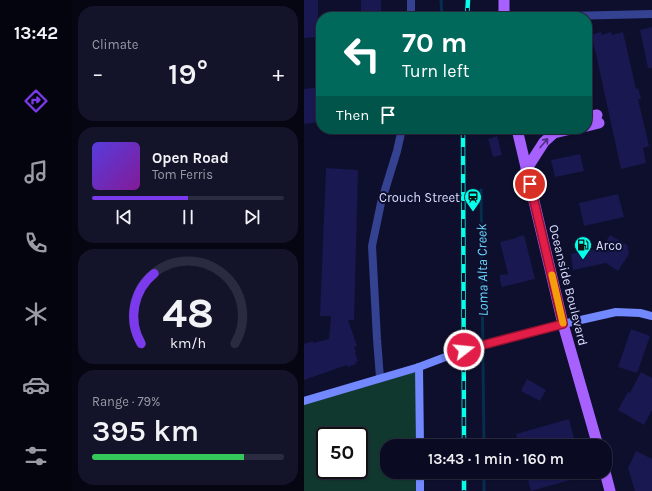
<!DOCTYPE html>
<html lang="en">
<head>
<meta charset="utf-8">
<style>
	body { margin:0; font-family:Karla,sans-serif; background:#13142a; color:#f1f3f6; height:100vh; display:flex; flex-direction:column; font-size:15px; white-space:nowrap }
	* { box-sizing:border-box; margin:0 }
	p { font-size:13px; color:#999ba5 }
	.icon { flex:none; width:22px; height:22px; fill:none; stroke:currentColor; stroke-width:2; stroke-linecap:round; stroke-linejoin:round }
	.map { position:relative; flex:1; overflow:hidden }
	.sheet { display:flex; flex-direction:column; gap:6px; padding:6px; background:#060613; width:232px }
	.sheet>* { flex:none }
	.guide { position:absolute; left:12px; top:12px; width:276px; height:122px; border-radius:16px; box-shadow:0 1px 3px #0004,0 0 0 1px #2a2b40; background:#00695c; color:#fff; overflow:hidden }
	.speed { position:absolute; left:12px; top:427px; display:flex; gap:8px; font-size:20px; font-weight:700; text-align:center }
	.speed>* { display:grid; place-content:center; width:52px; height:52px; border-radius:50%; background:#0a0b22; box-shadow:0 1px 3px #0004,0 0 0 1px #2a2b40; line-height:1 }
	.speed .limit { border:2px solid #111; border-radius:6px; background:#fff; color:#111 }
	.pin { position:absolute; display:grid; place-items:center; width:34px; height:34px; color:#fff; margin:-17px; border:2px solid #fff; border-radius:50%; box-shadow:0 1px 4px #0007 }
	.me { position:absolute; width:44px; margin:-22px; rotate:74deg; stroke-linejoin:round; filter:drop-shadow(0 0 3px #0008) }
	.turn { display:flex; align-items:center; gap:14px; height:84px; padding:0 20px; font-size:18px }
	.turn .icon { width:52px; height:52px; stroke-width:2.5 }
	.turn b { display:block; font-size:28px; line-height:34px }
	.then { display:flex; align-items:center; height:38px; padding:0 20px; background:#0003; gap:8px; font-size:15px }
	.big { font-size:30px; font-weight:600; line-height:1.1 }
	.sheet .widget { flex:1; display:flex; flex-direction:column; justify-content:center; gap:6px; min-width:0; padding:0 14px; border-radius:16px; background:#13142a }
	.sheet .dial { align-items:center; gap:0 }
	.dial svg { height:104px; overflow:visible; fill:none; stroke:#2a2b40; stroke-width:7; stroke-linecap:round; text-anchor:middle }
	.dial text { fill:#f1f3f6; stroke:none }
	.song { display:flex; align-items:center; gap:12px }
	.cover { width:48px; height:48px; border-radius:6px; background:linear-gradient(135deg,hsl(250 70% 55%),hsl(290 70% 35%)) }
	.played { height:4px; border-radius:2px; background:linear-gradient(90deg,#7c3aed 50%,#2a2b40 50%) }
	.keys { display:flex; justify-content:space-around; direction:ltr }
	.heat { display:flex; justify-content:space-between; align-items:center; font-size:22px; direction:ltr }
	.charge { height:6px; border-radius:3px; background:linear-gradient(90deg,#34c759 79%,#2a2b40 0) }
	.trip { position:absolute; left:76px; top:439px; width:232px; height:40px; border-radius:16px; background:#0a0b22; box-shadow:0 1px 3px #0004,0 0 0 1px #2a2b40; font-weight:600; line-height:40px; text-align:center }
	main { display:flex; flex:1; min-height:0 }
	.dock { display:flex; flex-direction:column; width:72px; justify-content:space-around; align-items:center; background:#04040e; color:#999ba5 }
	.dock .icon { width:28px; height:28px }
	.dock .current { color:#7c3aed }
	.dock b { font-size:18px; color:#f1f3f6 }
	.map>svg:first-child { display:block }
	.green { fill:#11382f; fill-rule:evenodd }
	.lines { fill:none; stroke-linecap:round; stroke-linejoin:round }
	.stream { stroke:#052e4f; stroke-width:3 }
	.building { fill:#191850 }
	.tertiary { stroke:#344291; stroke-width:8 }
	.secondary { stroke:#7188ff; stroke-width:8 }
	.primary { stroke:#a761ff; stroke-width:11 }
	.rail-casing { stroke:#06ffea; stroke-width:4.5 }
	.rail { stroke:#0e0f2d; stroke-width:3; stroke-dasharray:9; stroke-linecap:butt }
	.oneway { stroke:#4b3081 }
	.route-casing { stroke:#92132f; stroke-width:10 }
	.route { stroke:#e11d48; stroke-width:7 }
	.slow { stroke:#f59e0b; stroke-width:7 }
	.labels { text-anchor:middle; stroke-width:4; stroke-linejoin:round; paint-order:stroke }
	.poi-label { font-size:13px; fill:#daddff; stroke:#0e0f2d; text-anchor:end }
	.street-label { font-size:13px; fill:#daddff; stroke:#0e0f2d }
	.water-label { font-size:14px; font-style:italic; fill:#68d5ff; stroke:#0e0f2d }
</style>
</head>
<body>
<main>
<nav class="dock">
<b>13:42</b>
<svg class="icon current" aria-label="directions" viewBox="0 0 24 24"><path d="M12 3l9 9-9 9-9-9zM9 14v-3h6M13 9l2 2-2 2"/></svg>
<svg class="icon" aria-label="music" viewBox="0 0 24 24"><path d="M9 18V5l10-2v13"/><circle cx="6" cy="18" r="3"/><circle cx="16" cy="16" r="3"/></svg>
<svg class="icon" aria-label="phone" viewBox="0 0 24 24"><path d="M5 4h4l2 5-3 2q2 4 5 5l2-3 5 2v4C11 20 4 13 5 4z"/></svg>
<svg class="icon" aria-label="climate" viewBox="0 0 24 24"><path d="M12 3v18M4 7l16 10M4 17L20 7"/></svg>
<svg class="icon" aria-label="car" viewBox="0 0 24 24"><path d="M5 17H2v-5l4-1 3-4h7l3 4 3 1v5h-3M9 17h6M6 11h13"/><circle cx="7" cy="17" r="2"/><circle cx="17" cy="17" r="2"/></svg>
<svg class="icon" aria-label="filters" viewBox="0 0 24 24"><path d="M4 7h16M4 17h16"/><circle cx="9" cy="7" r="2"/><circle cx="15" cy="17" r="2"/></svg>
</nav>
<section class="sheet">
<div class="widget"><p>Climate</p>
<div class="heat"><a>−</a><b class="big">19°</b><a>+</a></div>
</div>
<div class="widget">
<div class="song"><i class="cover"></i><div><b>Open Road</b><p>Tom Ferris</p></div></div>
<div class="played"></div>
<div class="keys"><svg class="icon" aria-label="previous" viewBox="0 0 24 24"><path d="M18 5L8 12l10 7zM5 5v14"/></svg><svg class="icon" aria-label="pause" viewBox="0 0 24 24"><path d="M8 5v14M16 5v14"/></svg><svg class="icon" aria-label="next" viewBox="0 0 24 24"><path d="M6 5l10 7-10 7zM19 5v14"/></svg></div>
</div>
<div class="widget dial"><svg viewBox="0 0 100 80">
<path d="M14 69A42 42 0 1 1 86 69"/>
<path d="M14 69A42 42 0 0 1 24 15" stroke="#7c3aed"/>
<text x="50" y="56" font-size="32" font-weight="700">48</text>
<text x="50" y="72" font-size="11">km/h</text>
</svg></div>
<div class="widget"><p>Range · 79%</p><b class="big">395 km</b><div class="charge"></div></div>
</section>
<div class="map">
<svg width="348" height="491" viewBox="0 0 348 491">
	<rect width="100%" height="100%" fill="#0e0f2d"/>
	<!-- green -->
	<path class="green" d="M 115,367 L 116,446 L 83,446 L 83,472 L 116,472 L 116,491 L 0,491 L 0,399 ZM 21,436 L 55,436 L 55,470 L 21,470 Z"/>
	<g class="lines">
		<!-- stream -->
		<g class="stream">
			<polyline points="137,0 138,17"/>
			<polyline points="177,190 180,446"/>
			<polyline points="180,472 180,491"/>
		</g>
	</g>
	<!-- building -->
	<g class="building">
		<polygon points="0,0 14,0 14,37 0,38"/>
		<rect x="57" y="0" width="20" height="17"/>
		<polygon points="348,27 348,68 344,68 336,30"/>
		<polygon points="297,32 298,35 307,32 308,35 319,32 332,89 334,88 337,99 334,99 345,146 339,148 342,163 317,169 292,54 287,35"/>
		<polygon points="17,87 17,122 0,124 0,89"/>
		<polygon points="193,136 198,155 189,157 184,139"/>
		<polygon points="276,154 280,171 251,177 247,160"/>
		<polygon points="22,168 54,170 50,320 44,320 53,346 50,347 52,352 51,353 54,361 51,362 52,364 44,367 43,365 0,380 0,344 9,341 9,343 25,339 27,316 16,316"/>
		<polygon points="314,194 320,217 280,226 275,203"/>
		<polygon points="220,235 231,279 198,287 196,281 196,275 204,274 196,242 213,238 212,237"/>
		<polygon points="306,235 323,245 325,254 314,271 302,263 269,270 267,254 298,248"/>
		<polygon points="327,329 346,336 333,373 314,367"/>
		<polygon points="337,372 348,378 348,410 340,425 314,410 324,392 326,393"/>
		<polygon points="223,379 242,390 236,401 217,391"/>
		<polygon points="265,419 272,446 215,446 212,434"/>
		<polygon points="332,451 348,459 348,491 331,491 324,468"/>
		<polygon points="222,472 287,472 287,474 227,491"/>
	</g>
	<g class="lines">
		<!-- tertiary -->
		<g class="tertiary">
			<polyline points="107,0 107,17"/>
			<polyline points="220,17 348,14"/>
			<polyline points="76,378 73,339 68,246 77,203 93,151 98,129"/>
		</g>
		<!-- secondary -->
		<g class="secondary">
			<polyline points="115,367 116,446"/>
			<polyline points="0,401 115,367 160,350 259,324 312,312 336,313 348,316"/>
			<polyline points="116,472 116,491"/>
		</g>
		<!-- primary -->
		<g class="primary">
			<polyline points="200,0 200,17"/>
			<polyline points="283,117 293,115"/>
			<polyline points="283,126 295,123"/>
			<polyline points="213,129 259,324 294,446"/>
			<polyline points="222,170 240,142 250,133 267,129"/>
			<polyline points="301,472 306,491"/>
		</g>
		<!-- rail casing -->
		<g class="rail-casing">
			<g id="rail">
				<polyline points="163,17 164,0"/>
				<polyline points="159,129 160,446"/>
				<polyline points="160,472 160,491"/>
			</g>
		</g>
		<!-- rail -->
		<use href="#rail" class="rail"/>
	</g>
	<!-- one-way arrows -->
	<defs><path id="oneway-shaft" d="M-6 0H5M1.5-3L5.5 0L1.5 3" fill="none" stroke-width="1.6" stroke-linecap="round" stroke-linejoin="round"/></defs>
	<use class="oneway" href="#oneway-shaft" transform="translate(240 143) rotate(-49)"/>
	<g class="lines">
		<!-- route casing -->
		<g class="route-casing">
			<polyline id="route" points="160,350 259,324 226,184"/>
		</g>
		<!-- route -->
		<use href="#route" class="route"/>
		<!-- slow -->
		<polyline class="slow" points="248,275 259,323"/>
	</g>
	<!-- icons -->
	<defs>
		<g id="station-pin" transform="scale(0.9)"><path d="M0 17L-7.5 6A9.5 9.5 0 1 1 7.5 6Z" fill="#06ffea" stroke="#0e0f2d"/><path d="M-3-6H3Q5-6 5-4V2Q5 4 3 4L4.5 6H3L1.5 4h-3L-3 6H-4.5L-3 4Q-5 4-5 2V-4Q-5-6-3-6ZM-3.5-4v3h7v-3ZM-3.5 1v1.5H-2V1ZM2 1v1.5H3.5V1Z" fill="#111"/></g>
		<g id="fuel-pin" transform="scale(0.9)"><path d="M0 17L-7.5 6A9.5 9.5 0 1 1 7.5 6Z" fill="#06ffea" stroke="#0e0f2d"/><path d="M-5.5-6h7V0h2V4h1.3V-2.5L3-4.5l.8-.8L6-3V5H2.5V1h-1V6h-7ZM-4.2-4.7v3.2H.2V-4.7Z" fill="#111"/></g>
	</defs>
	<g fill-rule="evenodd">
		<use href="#station-pin" x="169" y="197"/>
		<use href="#fuel-pin" x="279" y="245"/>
	</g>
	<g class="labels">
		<!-- poi labels -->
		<g class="poi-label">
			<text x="156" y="202">Crouch Street</text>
			<text x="292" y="250" text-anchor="start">Arco</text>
		</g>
		<!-- street labels -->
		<g class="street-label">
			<text transform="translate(265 285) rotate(76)" y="5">Oceanside Boulevard</text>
		</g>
		<!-- water labels -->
		<g class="water-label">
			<text transform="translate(178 270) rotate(-91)" y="5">Loma Alta Creek</text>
		</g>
	</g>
</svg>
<div class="speed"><div class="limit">50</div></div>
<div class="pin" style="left:226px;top:184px;background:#d93025"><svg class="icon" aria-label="arrive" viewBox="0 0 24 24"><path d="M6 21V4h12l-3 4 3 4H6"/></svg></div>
<svg class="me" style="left:160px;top:350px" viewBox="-20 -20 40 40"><circle r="17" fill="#e11d48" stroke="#fff" stroke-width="3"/><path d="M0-11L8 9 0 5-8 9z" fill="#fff"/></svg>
<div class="trip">13:43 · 1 min · 160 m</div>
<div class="guide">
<div class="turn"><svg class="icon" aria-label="left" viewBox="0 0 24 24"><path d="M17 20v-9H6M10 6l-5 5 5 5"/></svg><div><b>70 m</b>Turn left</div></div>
<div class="then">Then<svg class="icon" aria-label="arrive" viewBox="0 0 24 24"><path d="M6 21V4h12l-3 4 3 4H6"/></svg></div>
</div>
</div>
</main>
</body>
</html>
